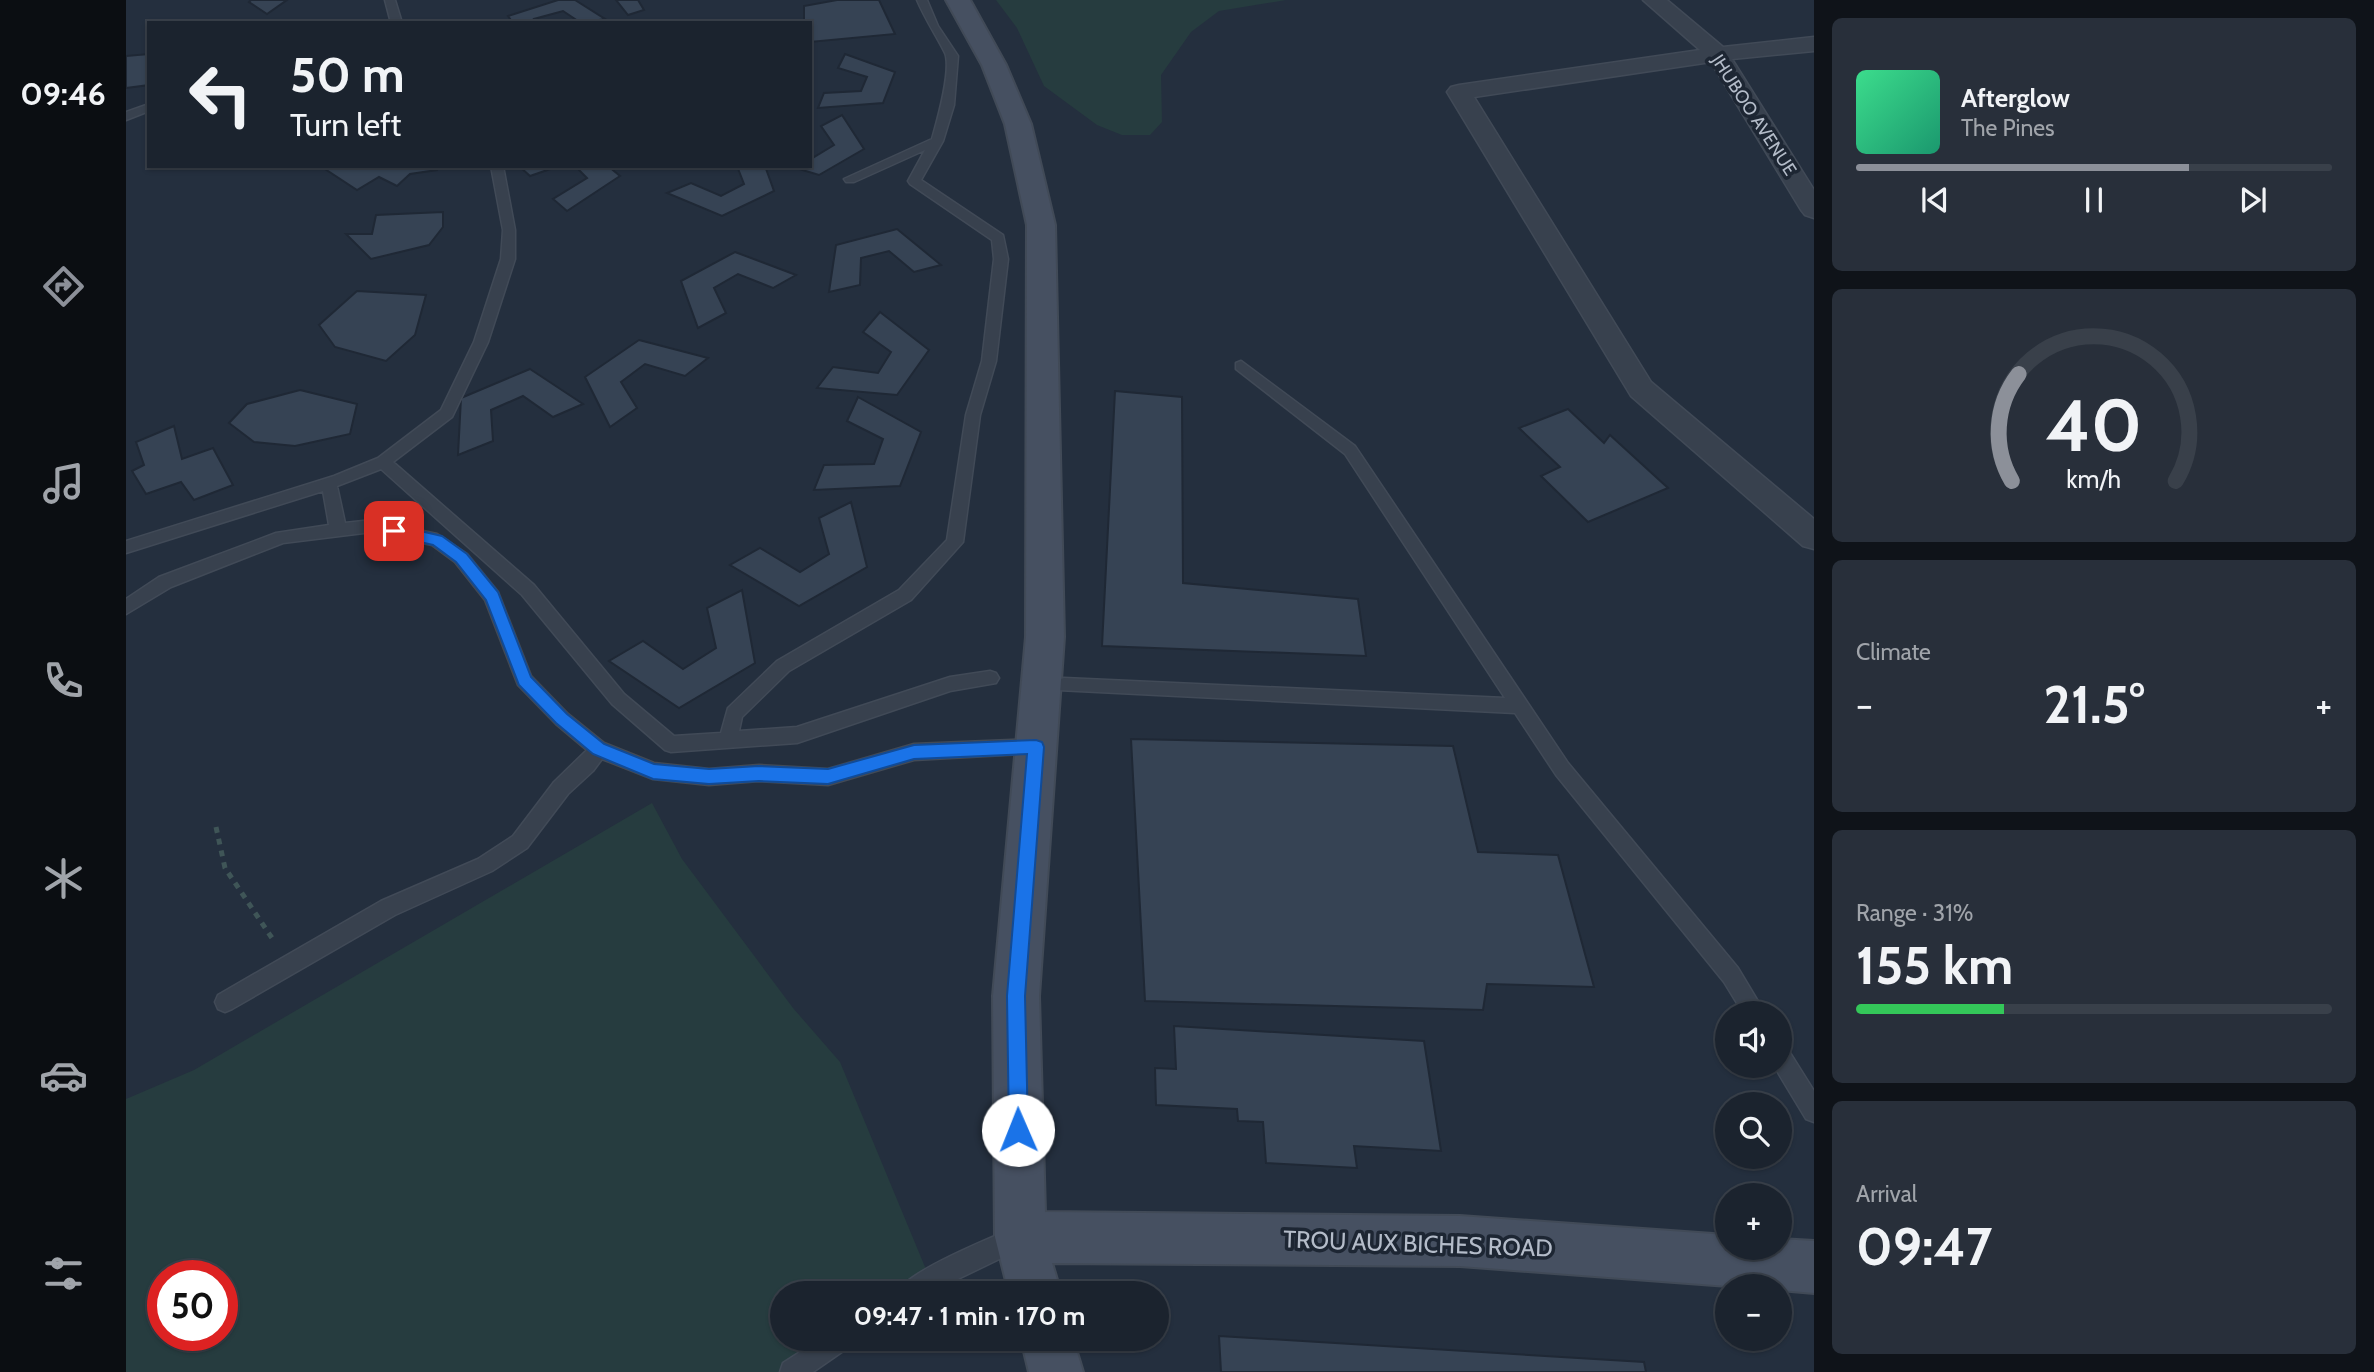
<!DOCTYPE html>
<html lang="en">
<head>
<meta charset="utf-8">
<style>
	body { margin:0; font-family:Cabin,sans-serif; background:#282f3a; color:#f1f3f6; height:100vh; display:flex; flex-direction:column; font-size:26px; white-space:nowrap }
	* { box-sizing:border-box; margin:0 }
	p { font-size:23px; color:#a0a4aa }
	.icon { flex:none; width:38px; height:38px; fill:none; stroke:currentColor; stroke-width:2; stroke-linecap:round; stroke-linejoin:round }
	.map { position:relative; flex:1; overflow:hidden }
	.side { display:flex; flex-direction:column; gap:18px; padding:18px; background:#0f1319; width:560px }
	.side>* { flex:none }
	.guide { position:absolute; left:21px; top:21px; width:665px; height:147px; border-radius:0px; box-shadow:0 2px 5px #0004,0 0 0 2px #39404a; background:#1b232e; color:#f1f3f6; overflow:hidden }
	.buttons { position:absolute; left:1589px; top:1001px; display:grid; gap:14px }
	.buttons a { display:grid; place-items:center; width:77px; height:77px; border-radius:50%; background:#1b232e; box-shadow:0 2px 5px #0004,0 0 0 2px #39404a; font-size:35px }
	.speed { position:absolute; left:21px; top:1260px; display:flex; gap:14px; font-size:35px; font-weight:700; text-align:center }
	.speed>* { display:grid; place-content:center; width:91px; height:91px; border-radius:50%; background:#1b232e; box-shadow:0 2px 5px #0004,0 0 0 2px #39404a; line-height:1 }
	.speed .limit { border:10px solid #d22; background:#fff; color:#111 }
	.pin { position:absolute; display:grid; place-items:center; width:60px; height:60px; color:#fff; margin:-30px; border-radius:14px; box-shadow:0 4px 10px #0006 }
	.me { position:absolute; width:77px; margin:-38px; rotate:359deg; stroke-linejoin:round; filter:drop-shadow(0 0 5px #0008) }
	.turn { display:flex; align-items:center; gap:24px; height:147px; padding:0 28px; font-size:32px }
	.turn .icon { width:91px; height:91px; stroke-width:2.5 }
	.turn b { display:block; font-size:49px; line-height:60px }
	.big { font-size:52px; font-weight:700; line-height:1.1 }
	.side .card { flex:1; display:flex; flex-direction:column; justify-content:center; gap:10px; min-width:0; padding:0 24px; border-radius:10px; background:#282f3a }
	.side .dial { align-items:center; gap:0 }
	.dial svg { height:182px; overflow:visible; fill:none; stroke:#39404a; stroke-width:7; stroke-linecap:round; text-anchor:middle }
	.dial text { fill:#f1f3f6; stroke:none }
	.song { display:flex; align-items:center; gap:21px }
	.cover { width:84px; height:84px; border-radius:10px; background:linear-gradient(135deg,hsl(150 70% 55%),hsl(160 70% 35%)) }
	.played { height:7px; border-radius:4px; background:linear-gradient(90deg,#8c9099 70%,#39404a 70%) }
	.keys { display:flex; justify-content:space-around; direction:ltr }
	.heat { display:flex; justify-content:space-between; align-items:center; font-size:38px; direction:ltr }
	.charge { height:10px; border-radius:5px; background:linear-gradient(90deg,#34c759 31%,#39404a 0) }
	.trip { position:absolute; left:644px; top:1281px; width:399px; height:70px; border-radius:35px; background:#1b232e; box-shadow:0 2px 5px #0004,0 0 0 2px #39404a; font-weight:700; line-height:70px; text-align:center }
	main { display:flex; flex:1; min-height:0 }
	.menu { display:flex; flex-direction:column; width:126px; justify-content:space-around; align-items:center; background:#0b0e12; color:#a0a4aa }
	.menu .icon { width:49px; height:49px }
	.menu .selected { color:#8c9099 }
	.menu b { font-size:32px; color:#f1f3f6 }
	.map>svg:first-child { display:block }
	.green { fill:#263c3f; fill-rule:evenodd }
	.building { fill:#364354; stroke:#1f2835; stroke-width:2 }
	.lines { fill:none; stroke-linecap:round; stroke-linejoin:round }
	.service-casing { stroke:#414a57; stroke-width:3 }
	.minor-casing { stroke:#414a57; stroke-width:3 }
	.secondary-casing { stroke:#414a57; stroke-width:4 }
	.path { stroke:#3f5557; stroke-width:5; stroke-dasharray:6 6; stroke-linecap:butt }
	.service { fill:#38414e; fill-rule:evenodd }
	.minor { fill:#38414e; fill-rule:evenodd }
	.secondary { fill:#465061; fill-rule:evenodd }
	.route { fill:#1a73e8; stroke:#114b97; stroke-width:2 }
	.labels { text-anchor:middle; stroke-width:7; stroke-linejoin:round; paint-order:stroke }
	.far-street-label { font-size:18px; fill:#b4bcc9; stroke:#1d2633 }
	.near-street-label { font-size:24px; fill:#b4bcc9; stroke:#1d2633 }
</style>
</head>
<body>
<main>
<nav class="menu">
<b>09:46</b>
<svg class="icon selected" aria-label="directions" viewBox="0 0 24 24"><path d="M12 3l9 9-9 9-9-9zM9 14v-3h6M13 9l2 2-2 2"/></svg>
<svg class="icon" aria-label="music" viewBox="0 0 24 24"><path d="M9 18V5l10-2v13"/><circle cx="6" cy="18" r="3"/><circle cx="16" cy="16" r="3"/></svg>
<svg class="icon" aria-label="phone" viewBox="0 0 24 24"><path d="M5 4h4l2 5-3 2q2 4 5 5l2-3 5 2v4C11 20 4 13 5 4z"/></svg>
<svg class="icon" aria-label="climate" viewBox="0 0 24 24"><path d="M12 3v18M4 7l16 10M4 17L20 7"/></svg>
<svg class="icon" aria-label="car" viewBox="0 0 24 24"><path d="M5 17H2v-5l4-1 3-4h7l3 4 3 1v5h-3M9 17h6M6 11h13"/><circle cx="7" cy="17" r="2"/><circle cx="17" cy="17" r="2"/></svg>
<svg class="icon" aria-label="filters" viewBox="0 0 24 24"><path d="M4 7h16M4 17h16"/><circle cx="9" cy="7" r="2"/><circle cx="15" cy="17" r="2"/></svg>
</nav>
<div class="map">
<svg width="1688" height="1372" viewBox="0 0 1688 1372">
	<rect width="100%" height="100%" fill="#242f3e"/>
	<!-- green -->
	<g class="green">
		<polygon points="870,0 1160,0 1093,11 1065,32 1035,75 1036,122 1024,135 996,135 971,125 918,86 891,28"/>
		<path d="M 526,803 L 556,859 L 667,1008 L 714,1062 L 804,1279 L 783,1293 L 656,1293 L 656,1339 L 715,1339 L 666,1372 L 0,1372 L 0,1099 L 68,1070 ZM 37,1276 L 96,1276 L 96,1335 L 37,1335 Z"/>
	</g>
	<!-- building -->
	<g class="building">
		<polygon points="125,0 161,0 141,14 123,2"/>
		<polygon points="432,0 449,0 479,19 455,23 437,11 408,19 410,23 387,23 382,16"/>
		<polygon points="490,0 512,0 518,10 502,15"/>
		<polygon points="711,0 753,0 769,34 684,42 684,23 678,23 678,6"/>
		<polygon points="23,54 23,85 0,88 0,56"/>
		<polygon points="719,54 769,72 757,103 692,108 698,93 735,91 741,77 712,68"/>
		<polygon points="716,115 738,149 693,175 663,166 684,166 684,155 688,157 708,145 695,126"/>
		<polygon points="204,166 313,166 311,170 284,174 271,186 253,177 231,190 199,169"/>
		<polygon points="397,166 433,166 404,176 394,167"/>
		<polygon points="449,166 482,166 494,176 441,211 427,199 461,178"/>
		<polygon points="611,166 639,166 648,191 596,216 541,193 565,183 595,196 618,184"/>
		<polygon points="317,212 317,227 303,245 245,259 220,234 246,234 250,215"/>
		<polygon points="771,229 815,265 788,272 763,251 735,258 734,285 703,292 710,245"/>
		<polygon points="609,252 670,275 647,288 612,274 588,288 600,313 572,328 555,281"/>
		<polygon points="231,291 300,295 289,335 260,361 209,347 193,325"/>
		<polygon points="754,312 803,350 771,395 691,388 707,367 752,373 765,352 737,332"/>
		<polygon points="513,340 582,358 559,376 519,364 495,382 511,408 484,427 459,377"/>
		<polygon points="404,369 457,404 427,417 397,396 365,410 367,441 332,455 335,398"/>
		<polygon points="174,390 231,404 224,434 169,446 128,442 103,423 121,404"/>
		<polygon points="989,391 1056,397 1057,583 1232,599 1240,656 976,646"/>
		<polygon points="732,397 795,432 774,486 688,490 698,465 748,464 757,439 721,421"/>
		<polygon points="1442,409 1478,443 1484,435 1542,488 1462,522 1415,476 1434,467 1393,428"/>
		<polygon points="48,426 56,459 87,448 107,485 68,500 55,482 20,494 6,471 18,465 10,442"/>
		<polygon points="725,502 741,567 673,606 604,565 634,548 674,572 703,554 693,518"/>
		<polygon points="616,590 629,663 553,708 483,661 517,641 557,669 590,648 581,608"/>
		<polygon points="1005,739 1327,746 1352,852 1432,855 1468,987 1361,984 1357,1010 1019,1001"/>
		<polygon points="1048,1026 1298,1041 1315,1151 1228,1146 1231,1168 1140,1163 1137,1122 1112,1121 1111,1109 1030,1105 1029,1068 1050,1069"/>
		<polygon points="1093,1336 1518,1362 1520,1372 1095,1372"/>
	</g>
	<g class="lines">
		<!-- service casing -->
		<g class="service-casing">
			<g id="service">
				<polygon points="259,0 269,0 276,23 265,23"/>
				<path d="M 791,0 L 801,0 L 812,26 L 832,56 L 828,105 L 817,141 L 795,180 L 877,235 L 882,259 L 870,361 L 854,415 L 837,542 L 785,600 L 663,671 L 616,717 L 613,731 L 671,727 L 824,677 L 864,671 L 870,673 L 873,678 L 870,683 L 824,691 L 671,743 L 545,752 L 539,750 L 486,704 L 396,595 L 255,469 L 211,486 L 219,523 L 246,520 L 311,534 L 341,554 L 372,592 L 405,676 L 442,714 L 478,743 L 528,763 L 583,769 L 633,765 L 702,769 L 788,744 L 910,739 L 916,741 L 919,747 L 916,753 L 788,760 L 702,785 L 633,781 L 583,785 L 527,779 L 476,759 L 467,771 L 442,794 L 401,848 L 366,871 L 269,915 L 106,1009 L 99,1012 L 92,1009 L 89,1002 L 92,995 L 255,901 L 352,859 L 387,836 L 428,782 L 461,750 L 430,724 L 392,685 L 359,600 L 329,562 L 306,545 L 246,532 L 157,543 L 45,587 L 0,614 L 0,599 L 33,577 L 150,533 L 203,525 L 197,491 L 0,553 L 0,541 L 208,476 L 252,458 L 315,410 L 348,342 L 375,259 L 377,230 L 365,166 L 377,166 L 389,230 L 389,259 L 362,342 L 326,417 L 267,462 L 408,585 L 498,694 L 548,736 L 595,733 L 602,708 L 651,661 L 773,590 L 821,540 L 840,415 L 856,361 L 868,259 L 866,240 L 784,184 L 782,181 L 799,150 L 728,182 L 720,182 L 718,179 L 806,139 C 811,121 826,70 819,53 C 810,35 799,19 791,0 Z"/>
				<polygon points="23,104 23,111 0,120 0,112"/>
				<polygon points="1115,361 1229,446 1442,763 1612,968 1639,1013 1617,1013 1598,982 1430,775 1389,713 932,690 929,685 932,680 938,678 1379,698 1219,454 1110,369 1110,363"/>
				<polygon points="1654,1045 1661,1048 1688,1091 1688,1122 1680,1119 1648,1066 1654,1066"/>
				<path d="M 892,1226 L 900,1230 L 904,1238 L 900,1246 L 803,1293 L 771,1293 C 779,1272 867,1237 892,1226 Z"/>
				<polygon points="694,1339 727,1339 723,1347 687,1372 654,1372 657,1363"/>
			</g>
		</g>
		<!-- minor casing -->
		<g class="minor-casing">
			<polygon id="minor" points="1517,0 1541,0 1597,47 1688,37 1688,51 1606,59 1688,190 1688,218 1679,215 1675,210 1585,62 1348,97 1525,382 1688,519 1688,549 1677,546 1505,396 1321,92 1325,87 1333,85 1574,50"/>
		</g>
		<!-- secondary casing -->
		<g class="secondary-casing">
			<g id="secondary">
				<polygon points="820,0 844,0 880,65 905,124 929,225 938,637 913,996 919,1212 1334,1216 1601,1235 1601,1248 1654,1248 1654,1239 1688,1241 1688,1293 1654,1290 1654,1286 1602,1286 1334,1266 926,1263 935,1293 883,1293 869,1237 867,996 900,637 901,225 879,124 856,65"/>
				<polygon points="895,1339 947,1339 957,1372 903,1372"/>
			</g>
		</g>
		<!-- path -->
		<polyline class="path" points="90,827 99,868 146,938"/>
		<!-- service -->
		<use href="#service" class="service"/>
		<!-- minor -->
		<use href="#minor" class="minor"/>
		<!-- secondary -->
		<use href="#secondary" class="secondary"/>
	</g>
	<!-- route -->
	<polygon class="route" points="268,525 316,536 341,554 372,592 405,677 441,714 478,744 528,764 583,769 633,766 702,769 788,745 910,740 916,742 918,747 899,996 902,1130 900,1137 892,1140 885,1137 883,1130 881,996 901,754 788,759 702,784 633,781 583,784 527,779 467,754 430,723 393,685 360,600 330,562 307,545 263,535 260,531 263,527"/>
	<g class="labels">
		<!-- far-street labels -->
		<g class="far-street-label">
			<text transform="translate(1628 115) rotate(57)" y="6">JHUBOO AVENUE</text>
		</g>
		<!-- near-street labels -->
		<g class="near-street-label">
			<text transform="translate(1292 1244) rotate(2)" y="8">TROU AUX BICHES ROAD</text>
		</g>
	</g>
</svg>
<div class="buttons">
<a><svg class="icon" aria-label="sound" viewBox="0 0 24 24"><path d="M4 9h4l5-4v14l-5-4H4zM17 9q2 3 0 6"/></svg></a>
<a><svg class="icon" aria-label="search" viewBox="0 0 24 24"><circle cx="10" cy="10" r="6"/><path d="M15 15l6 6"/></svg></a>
<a>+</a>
<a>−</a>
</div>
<div class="speed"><div class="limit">50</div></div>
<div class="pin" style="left:268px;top:531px;background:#d93025"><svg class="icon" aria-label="arrive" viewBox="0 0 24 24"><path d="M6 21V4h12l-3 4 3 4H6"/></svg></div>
<svg class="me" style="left:892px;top:1130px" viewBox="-20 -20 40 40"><circle r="19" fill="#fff"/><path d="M0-13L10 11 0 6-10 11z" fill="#1a73e8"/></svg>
<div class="trip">09:47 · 1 min · 170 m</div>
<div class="guide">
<div class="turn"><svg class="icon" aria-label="left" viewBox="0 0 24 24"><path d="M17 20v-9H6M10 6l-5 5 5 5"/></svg><div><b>50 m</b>Turn left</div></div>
</div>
</div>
<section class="side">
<div class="card">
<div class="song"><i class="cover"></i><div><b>Afterglow</b><p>The Pines</p></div></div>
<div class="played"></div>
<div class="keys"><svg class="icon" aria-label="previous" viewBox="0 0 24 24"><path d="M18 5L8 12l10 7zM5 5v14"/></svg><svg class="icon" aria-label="pause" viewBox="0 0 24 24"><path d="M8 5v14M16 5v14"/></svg><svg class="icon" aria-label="next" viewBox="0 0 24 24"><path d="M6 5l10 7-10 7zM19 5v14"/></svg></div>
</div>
<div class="card dial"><svg viewBox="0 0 100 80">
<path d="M14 69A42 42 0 1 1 86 69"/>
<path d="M14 69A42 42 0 0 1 17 22" stroke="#8c9099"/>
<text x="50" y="56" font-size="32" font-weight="700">40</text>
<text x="50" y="72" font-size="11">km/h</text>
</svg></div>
<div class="card"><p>Climate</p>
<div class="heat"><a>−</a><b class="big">21.5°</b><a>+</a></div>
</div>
<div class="card"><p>Range · 31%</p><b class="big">155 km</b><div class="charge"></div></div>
<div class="card"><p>Arrival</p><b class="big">09:47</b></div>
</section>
</main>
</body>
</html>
